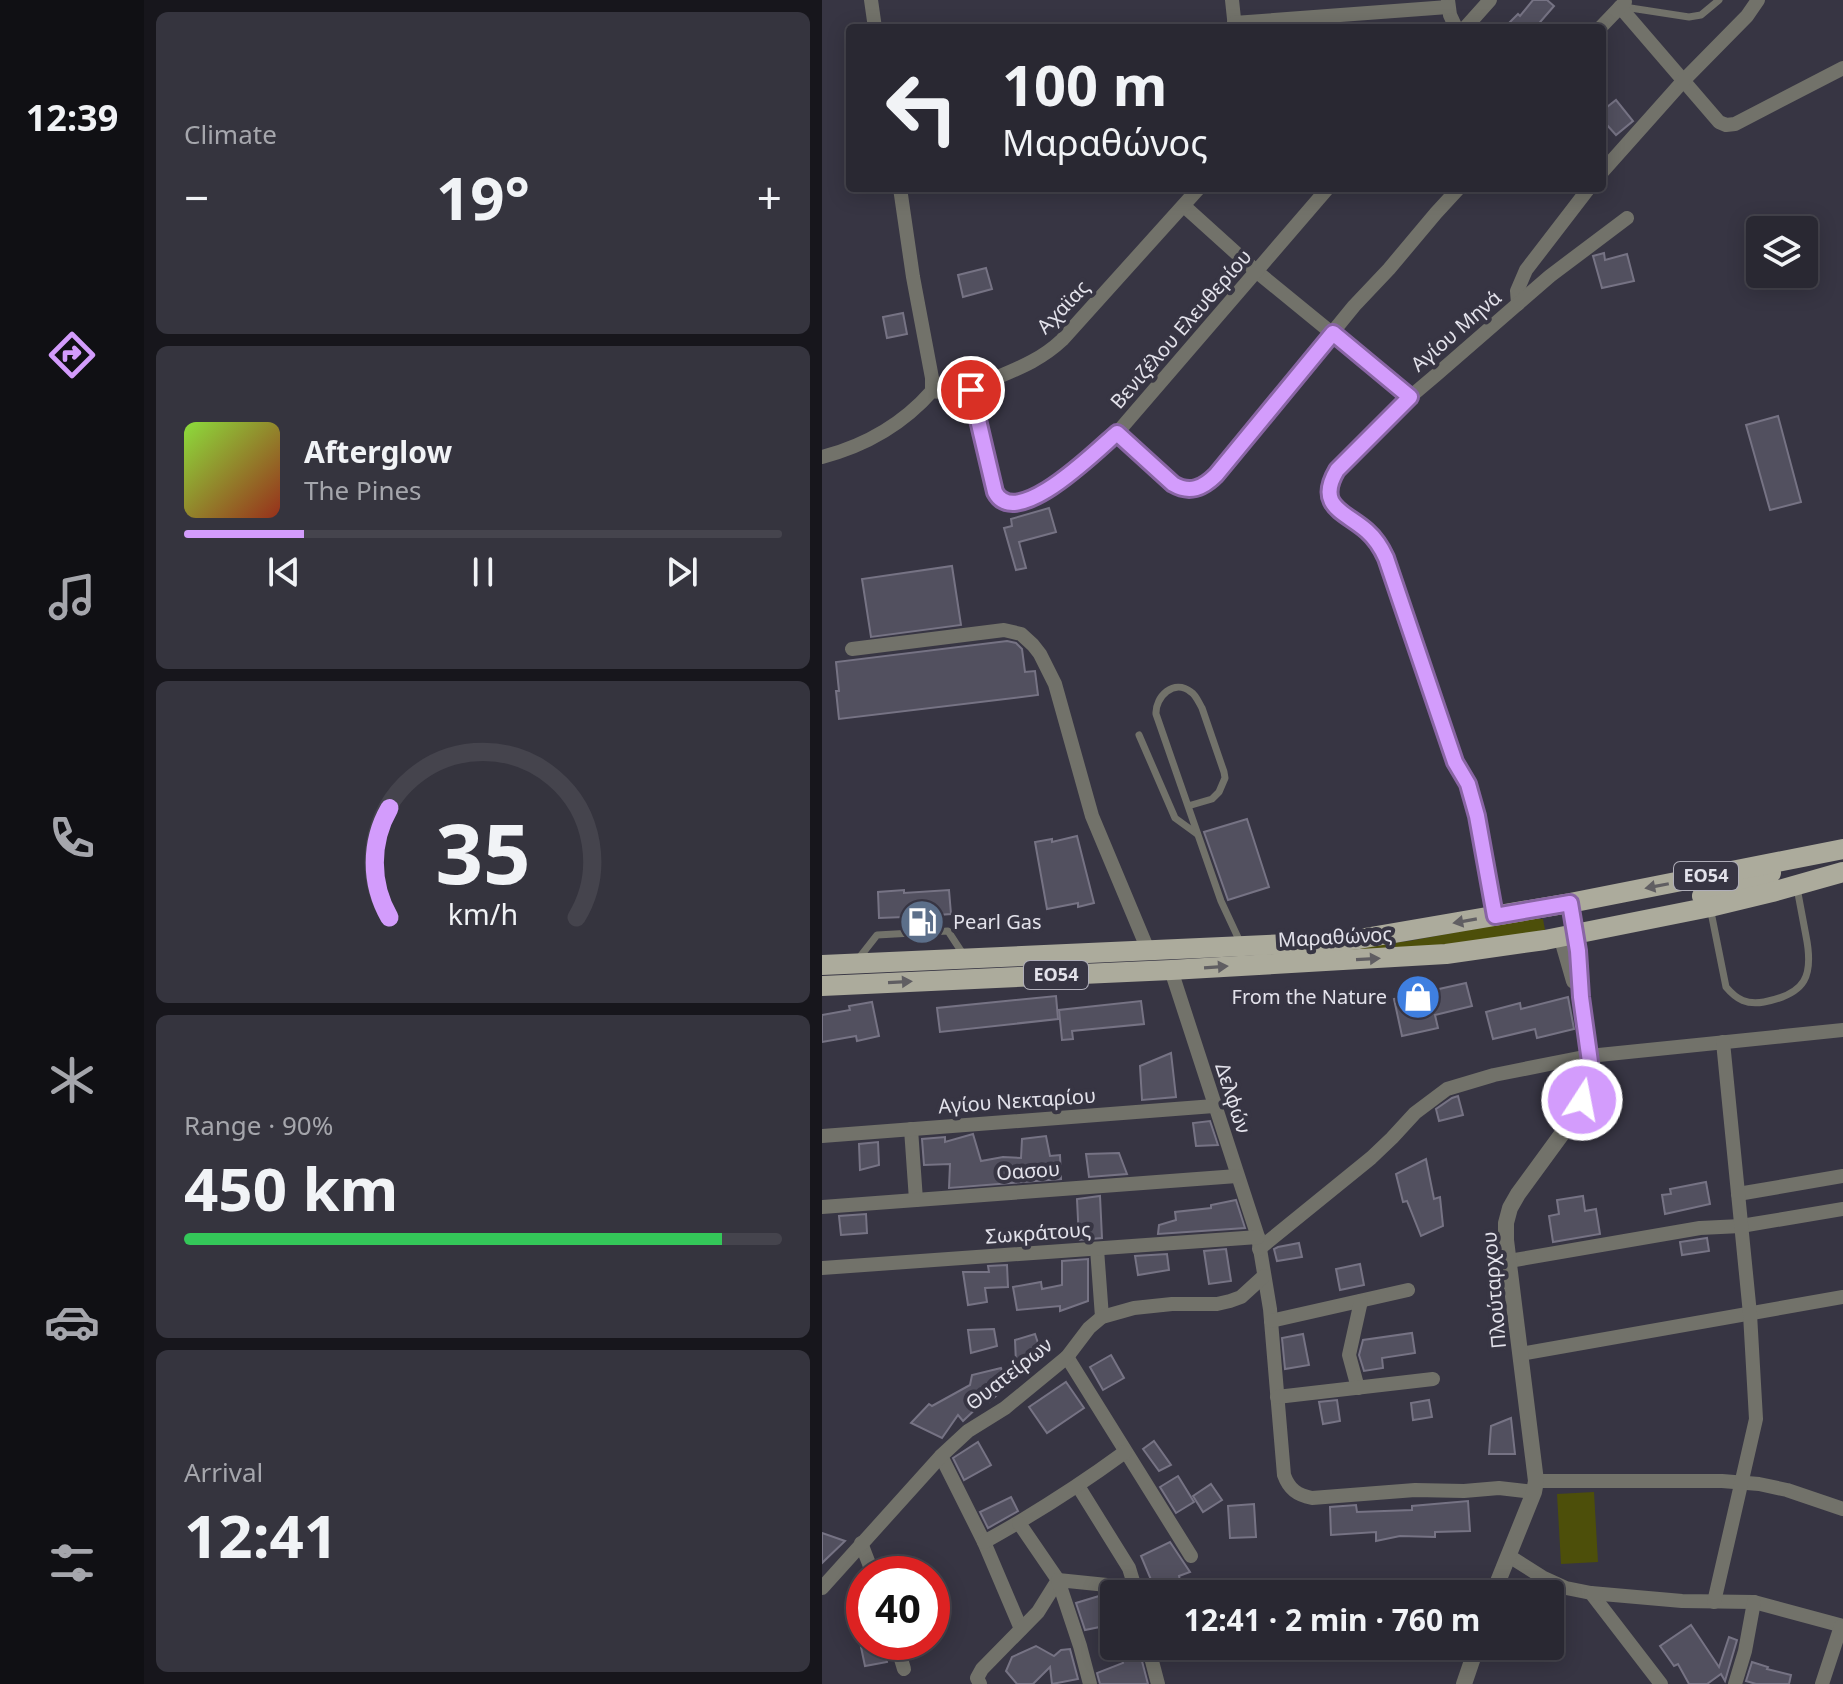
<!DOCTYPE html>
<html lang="en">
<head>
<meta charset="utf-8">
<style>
	body { margin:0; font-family:"Noto Sans",sans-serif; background:#35343e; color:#f1f3f6; height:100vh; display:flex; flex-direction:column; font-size:30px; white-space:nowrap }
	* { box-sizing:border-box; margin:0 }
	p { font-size:26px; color:#a5a6ac }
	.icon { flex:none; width:44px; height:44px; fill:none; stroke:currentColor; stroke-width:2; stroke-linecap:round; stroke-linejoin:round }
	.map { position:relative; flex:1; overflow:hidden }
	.side { display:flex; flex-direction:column; gap:12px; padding:12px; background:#17161c; width:678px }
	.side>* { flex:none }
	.top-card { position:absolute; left:24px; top:24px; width:760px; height:168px; border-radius:8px; box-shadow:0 4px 20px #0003,0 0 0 2px #45444d; background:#292832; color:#f1f3f6; overflow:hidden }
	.buttons { position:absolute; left:924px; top:216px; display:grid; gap:16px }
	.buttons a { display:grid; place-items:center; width:72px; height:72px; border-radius:8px; background:#292832; box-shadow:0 4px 20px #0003,0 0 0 2px #45444d; font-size:40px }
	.speed { position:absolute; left:24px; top:1556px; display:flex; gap:16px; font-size:40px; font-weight:700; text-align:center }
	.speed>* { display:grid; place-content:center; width:104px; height:104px; border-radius:50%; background:#292832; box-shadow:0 4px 20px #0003,0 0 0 2px #45444d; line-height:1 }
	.speed .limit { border:12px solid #d22; background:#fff; color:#111 }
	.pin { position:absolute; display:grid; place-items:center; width:68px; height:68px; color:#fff; margin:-34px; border:4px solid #fff; border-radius:50%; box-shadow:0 2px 8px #0007 }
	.me { position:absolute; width:88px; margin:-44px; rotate:11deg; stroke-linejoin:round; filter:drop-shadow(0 0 6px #0008) }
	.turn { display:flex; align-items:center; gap:28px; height:168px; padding:0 24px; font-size:36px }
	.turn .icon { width:104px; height:104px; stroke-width:2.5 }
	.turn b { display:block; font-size:56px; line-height:68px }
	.big { font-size:60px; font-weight:700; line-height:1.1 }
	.side .widget { flex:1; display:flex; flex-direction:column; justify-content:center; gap:12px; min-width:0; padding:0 28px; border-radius:12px; background:#35343e }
	.side .dial { align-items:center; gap:0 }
	.dial svg { height:208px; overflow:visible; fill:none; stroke:#45444d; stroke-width:7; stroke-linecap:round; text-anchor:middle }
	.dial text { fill:#f1f3f6; stroke:none }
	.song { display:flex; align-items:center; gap:24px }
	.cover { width:96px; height:96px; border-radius:12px; background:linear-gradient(135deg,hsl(90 70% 55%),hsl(10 70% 35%)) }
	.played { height:8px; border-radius:4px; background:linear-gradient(90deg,#d39cfc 20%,#45444d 20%) }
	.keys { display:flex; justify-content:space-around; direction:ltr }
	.heat { display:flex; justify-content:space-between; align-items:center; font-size:44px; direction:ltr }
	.charge { height:12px; border-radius:6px; background:linear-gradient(90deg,#34c759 90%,#45444d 0) }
	.trip { position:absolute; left:278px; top:1580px; width:464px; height:80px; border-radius:8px; background:#292832; box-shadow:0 4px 20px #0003,0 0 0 2px #45444d; font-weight:700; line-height:80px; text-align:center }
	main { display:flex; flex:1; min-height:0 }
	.tab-bar { display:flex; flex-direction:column; width:144px; justify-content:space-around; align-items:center; background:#101014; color:#a5a6ac }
	.tab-bar .icon { width:56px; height:56px }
	.tab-bar .selected { color:#d39cfc }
	.tab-bar b { font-size:36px; color:#f1f3f6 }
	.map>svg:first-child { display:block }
	.green { fill:#4d4f0a }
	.building { fill:#52505f; stroke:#767384; stroke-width:2 }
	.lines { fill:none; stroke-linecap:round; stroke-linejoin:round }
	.service { stroke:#72726a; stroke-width:7 }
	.minor { stroke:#72726a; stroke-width:14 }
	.tertiary { stroke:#72726a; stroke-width:16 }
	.primary { stroke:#acab9c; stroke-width:20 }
	.oneway { fill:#605e62 }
	.route-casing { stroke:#8965a4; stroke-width:20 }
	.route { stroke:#d39cfc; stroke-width:14 }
	.labels { text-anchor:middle; stroke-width:8; stroke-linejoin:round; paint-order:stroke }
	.shield { fill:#373543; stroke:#afaeb9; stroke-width:2 }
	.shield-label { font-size:18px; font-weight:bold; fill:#e3e2eb }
	.street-label { font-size:20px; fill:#e3e2eb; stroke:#373543 }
	.poi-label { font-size:20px; fill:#e3e2eb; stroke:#373543; text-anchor:start }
</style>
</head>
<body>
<main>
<nav class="tab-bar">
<b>12:39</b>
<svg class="icon selected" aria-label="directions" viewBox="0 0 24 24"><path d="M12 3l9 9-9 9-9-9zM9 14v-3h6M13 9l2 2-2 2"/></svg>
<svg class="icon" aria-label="music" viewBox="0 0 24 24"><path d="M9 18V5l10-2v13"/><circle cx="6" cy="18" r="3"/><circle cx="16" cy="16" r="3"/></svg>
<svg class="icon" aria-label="phone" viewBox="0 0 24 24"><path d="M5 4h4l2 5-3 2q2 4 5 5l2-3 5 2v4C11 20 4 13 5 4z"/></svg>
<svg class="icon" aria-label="climate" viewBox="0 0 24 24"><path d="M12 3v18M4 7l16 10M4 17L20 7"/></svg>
<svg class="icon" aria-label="car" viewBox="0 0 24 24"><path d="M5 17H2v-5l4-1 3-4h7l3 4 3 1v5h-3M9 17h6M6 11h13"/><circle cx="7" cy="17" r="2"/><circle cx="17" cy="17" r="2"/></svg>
<svg class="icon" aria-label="filters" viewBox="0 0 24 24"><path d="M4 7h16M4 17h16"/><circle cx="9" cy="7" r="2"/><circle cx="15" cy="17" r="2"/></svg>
</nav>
<section class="side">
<div class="widget"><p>Climate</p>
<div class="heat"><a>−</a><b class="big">19°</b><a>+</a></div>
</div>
<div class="widget">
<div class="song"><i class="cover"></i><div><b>Afterglow</b><p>The Pines</p></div></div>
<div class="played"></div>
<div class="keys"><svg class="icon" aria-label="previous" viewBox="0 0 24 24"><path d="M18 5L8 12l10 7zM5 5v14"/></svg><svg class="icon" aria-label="pause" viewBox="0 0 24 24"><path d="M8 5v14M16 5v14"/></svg><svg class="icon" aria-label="next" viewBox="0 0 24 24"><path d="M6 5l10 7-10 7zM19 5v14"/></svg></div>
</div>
<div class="widget dial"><svg viewBox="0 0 100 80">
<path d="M14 69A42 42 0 1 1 86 69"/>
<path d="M14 69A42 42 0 0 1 14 27" stroke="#d39cfc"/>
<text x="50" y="56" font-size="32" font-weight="700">35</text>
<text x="50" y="72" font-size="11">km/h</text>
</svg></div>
<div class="widget"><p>Range · 90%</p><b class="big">450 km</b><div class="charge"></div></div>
<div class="widget"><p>Arrival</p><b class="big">12:41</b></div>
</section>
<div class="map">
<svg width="1021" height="1684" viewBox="0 0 1021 1684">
	<rect width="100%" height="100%" fill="#373543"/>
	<!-- green -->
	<g class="green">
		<polygon points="706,919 721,919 723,930 677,939 567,950 508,950 587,941"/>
		<polygon points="772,1492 776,1562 739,1564 735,1494"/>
	</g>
	<!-- building -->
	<g class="building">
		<polygon points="711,0 725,0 732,6 713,28 682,28 696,14 698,16"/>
		<polygon points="794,100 811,121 794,135 785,125 780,130 780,111"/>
		<polygon points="782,253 783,260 805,254 812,281 780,288 771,256"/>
		<polygon points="164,268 170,289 141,297 136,275"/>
		<polygon points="81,313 85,334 65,338 61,317"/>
		<polygon points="956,416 979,502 948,510 924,425"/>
		<polygon points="227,508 234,532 197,542 204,568 194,570 182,528 190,526 189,519"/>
		<polygon points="130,566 139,625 49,637 40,579"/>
		<polygon points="185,641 194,643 200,649 203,672 213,671 216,695 17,719 14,691 17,691 14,662"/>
		<polygon points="425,819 447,887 406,900 382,832"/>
		<polygon points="255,836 272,903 256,907 256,903 225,909 213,842 230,839 230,842"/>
		<polygon points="82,890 82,893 127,890 129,914 116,915 117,925 83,927 82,917 57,918 56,892"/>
		<polygon points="644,983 650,1006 613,1015 616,1028 580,1036 572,999"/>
		<polygon points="234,996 236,1019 118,1032 115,1008"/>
		<polygon points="746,997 752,1029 715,1038 713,1029 671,1039 664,1012 698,1003 699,1009"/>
		<polygon points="319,1001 322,1024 250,1031 251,1039 240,1040 237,1010"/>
		<polygon points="50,1002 57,1036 35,1041 34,1036 0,1042 0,1015 28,1010 27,1006"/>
		<polygon points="349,1053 354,1097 320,1100 318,1066"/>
		<polygon points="636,1096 641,1115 617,1121 614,1109 630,1098"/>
		<polygon points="388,1121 396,1145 374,1146 371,1123"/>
		<polygon points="151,1134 159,1161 181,1157 199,1158 200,1139 224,1136 228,1156 238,1155 239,1179 127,1188 128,1164 102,1165 100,1139 123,1137 123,1142"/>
		<polygon points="56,1142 57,1165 38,1170 37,1144"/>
		<polygon points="297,1153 305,1174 267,1177 264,1154"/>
		<polygon points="604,1159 612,1199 618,1197 621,1226 599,1236 585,1201 581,1202 574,1174"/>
		<polygon points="884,1182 888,1204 843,1214 840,1195 849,1194 848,1189"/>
		<polygon points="278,1196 280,1238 257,1240 255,1199"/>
		<polygon points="761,1196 763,1211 774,1209 778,1234 731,1242 727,1216 737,1214 735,1200"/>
		<polygon points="414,1200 423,1228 336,1234 337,1225 354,1220 353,1212 389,1208 389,1205"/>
		<polygon points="44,1214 45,1233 19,1235 17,1216"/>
		<polygon points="885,1238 887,1251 860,1255 858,1242"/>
		<polygon points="477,1243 480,1257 455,1261 452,1249 456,1247"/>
		<polygon points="404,1249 409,1281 387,1284 382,1251"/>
		<polygon points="345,1254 347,1270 316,1275 313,1256"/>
		<polygon points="266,1259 266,1301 238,1311 238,1306 195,1310 191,1287 219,1282 220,1289 240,1285 240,1261"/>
		<polygon points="538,1264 542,1285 518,1290 514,1269"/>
		<polygon points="185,1265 186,1287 163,1288 165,1302 146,1305 141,1272 167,1272 166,1266"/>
		<polygon points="172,1329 175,1346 149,1353 146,1330"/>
		<polygon points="590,1333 593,1353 560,1358 561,1368 542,1371 537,1355 541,1340"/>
		<polygon points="213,1334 220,1355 194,1363 193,1340"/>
		<polygon points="481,1334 487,1365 463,1369 460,1338"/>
		<polygon points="289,1355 302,1378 281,1390 268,1367"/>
		<polygon points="179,1368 183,1381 183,1388 167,1402 163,1400 141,1421 136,1415 120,1438 89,1423 107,1404 110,1406 148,1385 150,1375"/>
		<polygon points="244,1382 262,1408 225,1433 207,1407"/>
		<polygon points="515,1400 518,1421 501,1424 497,1402"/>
		<polygon points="607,1400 610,1417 591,1420 589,1403"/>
		<polygon points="689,1418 693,1454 667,1454 669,1426"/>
		<polygon points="332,1441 349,1465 337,1471 321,1449"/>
		<polygon points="156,1442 169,1465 142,1480 131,1458"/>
		<polygon points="356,1476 372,1502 354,1513 338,1487"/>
		<polygon points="389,1484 400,1500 381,1512 371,1496"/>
		<polygon points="189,1497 196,1511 166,1528 158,1512"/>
		<polygon points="646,1501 648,1531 613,1532 613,1537 578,1536 554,1541 554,1532 509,1535 508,1507 534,1505 535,1512 590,1510 590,1506"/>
		<polygon points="432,1504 434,1537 408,1538 406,1506"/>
		<polygon points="0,1533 23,1541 0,1563"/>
		<polygon points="348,1542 368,1572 357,1576 361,1594 335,1594 319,1556"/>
		<polygon points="277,1596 292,1624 263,1630 254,1603"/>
		<polygon points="869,1625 897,1667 907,1637 915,1640 903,1681 899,1674 885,1684 867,1684 856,1664 852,1666 838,1646"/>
		<polygon points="62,1643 65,1662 43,1666 39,1647"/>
		<polygon points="214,1646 232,1656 239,1650 248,1649 256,1679 230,1684 228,1667 211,1684 195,1684 184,1671 190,1657"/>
		<polygon points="297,1646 316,1646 326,1684 278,1684 275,1673 301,1663"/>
		<polygon points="930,1662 946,1667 945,1669 969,1675 967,1684 934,1684 924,1681"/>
	</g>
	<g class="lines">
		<!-- service -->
		<g class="service">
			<polyline points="802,7 867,17 879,15 897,0"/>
			<polyline points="317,735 353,818 375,834"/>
			<path d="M 366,806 L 390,799 L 397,792 L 403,778 L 402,772 L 380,708 C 377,703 374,695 369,692 C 352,678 333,697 334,714 L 399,901 L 419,944"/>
			<path d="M 888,907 L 904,987 C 915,1000 925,1005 942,1002 C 984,994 992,976 984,936 C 981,920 978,904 975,888"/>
			<polyline points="37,958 55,935 126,931 143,957"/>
		</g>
		<!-- minor -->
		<g class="minor">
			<polyline points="49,0 53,28"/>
			<polyline points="410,0 413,28"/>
			<polyline points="626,0 628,15 634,28"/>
			<polyline points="798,7 897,122 904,125 913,124 1021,68"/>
			<polyline points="412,23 626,7"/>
			<polyline points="643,28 668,0"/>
			<polyline points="778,28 803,2"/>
			<polyline points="780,172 862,80 925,16 936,0"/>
			<polyline points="78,188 91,277 110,378 110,391"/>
			<polyline points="362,206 434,271 588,397"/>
			<polyline points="696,304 695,291 704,270 767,188"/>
			<polyline points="149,390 175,496 180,501 189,503 199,502 220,494 248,474 295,433 506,188"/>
			<path d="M 295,433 C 309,446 349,489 366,490 C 378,491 386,482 394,475 L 532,306 L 567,269 L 614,213 L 637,188"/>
			<path d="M 0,457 C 42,446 81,424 110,391 C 139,396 150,387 176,377 C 200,367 221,358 240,340 L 377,188"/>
			<polyline points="30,649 182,630 199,634 211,645 218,654 233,684 270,816 326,950"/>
			<path d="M 673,916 L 655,816 L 646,784 L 633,762 L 564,558 C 559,547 554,539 545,531 C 537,523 526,519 518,512 C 502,500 507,479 519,465 L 588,397 L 614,375 L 728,276 L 805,218"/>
			<path d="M 349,970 L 436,1237 L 448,1309 L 462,1475 C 467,1489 475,1495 490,1498 L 593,1490 L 642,1491 L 677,1488 L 712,1492"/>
			<polyline points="89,1129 94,1200"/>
			<polyline points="0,1136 392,1106"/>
			<polyline points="916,1194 1021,1176"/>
			<polyline points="0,1207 415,1176"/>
			<polyline points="275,1249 280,1317"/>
			<polyline points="437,1249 549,1158 570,1138 593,1113 625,1089 672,1075 767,1056 1021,1030"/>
			<polyline points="687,1261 878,1228 919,1226 1021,1209"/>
			<polyline points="0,1268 436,1237"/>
			<polyline points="449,1321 586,1290"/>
			<polyline points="698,1354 1021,1297"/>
			<polyline points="245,1357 369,1556"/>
			<polyline points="536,1388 527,1355 539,1301"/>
			<polyline points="455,1397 611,1379"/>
			<polyline points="119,1456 162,1542 199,1629"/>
			<polyline points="714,1481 900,1481 937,1484 965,1490 1021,1509"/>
			<polyline points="256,1486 307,1568 315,1594"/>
			<path d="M 162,1542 C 211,1515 258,1485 303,1452"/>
			<polyline points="39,1543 51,1574"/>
			<polyline points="687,1556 720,1577 744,1588 769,1593 839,1684"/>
			<polyline points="0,1588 119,1456 146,1431 183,1408 245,1357 267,1328 280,1317 312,1308 350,1304 395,1304 408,1301 419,1297 442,1276"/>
			<polyline points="769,1593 860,1601 932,1602 1021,1626"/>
			<polyline points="892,1602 934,1419 928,1314 901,1042"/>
			<polyline points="74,1642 82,1669"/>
			<polyline points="326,1646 336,1684"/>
			<polyline points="158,1684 155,1678 160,1669 216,1612 236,1580 197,1523"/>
			<polyline points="268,1684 258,1646 236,1580 314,1588"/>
			<polyline points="913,1684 923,1651 932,1602"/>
			<polyline points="1000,1684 1019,1626"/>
		</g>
		<!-- tertiary -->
		<g class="tertiary">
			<polyline points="739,936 752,981"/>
			<polyline points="671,1594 712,1492 714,1481 684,1240 684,1223 688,1208 696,1194 753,1116 765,1083 767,1056 759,997 756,951 748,903"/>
			<polyline points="642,1684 655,1646"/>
		</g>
		<!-- primary -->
		<g class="primary">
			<polyline points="880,896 949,873"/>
			<polyline points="0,965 510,942 537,939 748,903 1021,849"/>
			<polyline points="0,986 349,970 624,954 723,940 888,907 950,892 1021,872"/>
		</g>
	</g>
	<!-- one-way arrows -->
	<defs><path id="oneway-solid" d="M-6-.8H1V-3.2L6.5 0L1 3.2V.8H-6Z" transform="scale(2)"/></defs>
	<g class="oneway">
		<use href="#oneway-solid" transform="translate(835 886) rotate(169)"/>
		<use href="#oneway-solid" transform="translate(643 921) rotate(170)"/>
		<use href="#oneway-solid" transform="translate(546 959) rotate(-3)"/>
		<use href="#oneway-solid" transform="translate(394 967) rotate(-4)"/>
		<use href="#oneway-solid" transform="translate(78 982) rotate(-3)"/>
	</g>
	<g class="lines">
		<!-- route casing -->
		<g class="route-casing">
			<path id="route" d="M 149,390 L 173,492 C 194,532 275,450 295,433 L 351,484 C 368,494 381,488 394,475 L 511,333 L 588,397 L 515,470 C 493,507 524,512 545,531 C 554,539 559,547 564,558 L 633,762 L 646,784 L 655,816 L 673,916 L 748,903 L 756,951 L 759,997 L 768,1062 L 765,1083 L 760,1100"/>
		</g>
		<!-- route -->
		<use href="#route" class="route"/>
	</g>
	<!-- icons -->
	<defs>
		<g id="fuel-disc" transform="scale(2.3)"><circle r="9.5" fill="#5c6f8a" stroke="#373543"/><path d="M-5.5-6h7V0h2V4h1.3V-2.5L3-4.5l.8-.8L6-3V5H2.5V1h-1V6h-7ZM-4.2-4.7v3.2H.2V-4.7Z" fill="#fff"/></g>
		<g id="shop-disc" transform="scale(2.3)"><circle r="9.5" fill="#3f7fe0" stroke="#373543"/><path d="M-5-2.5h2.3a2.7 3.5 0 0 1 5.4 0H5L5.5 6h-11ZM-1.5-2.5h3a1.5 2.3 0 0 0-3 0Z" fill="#fff"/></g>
	</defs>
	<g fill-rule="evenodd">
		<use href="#fuel-disc" x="100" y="922"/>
		<use href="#shop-disc" x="596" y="997"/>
	</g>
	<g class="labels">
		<!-- shield labels -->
		<g class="shield">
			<rect x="852" y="862" width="64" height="28" rx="6"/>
			<rect x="202" y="961" width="64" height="28" rx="6"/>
		</g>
		<g class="shield-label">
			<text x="884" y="882">ΕΟ54</text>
			<text x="234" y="981">ΕΟ54</text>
		</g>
		<!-- street labels -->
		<g class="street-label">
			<text transform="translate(241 307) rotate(-46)" y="7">Αχαϊας</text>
			<text transform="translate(359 329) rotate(-49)" y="7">Βενιζέλου Ελευθερίου</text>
			<text transform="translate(634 331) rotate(-41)" y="7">Αγίου Μηνά</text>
			<text transform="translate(513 937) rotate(-3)" y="7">Μαραθώνος</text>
			<text transform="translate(411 1098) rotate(72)" y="7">Δελφών</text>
			<text transform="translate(195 1101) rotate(-4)" y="7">Αγίου Νεκταρίου</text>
			<text transform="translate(206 1171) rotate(-4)" y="7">Οασου</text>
			<text transform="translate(216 1233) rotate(-4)" y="7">Σωκράτους</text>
			<text transform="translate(672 1290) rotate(-95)" y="7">Πλούταρχου</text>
			<text transform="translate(187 1374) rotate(-38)" y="7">Θυατείρων</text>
		</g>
		<!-- poi labels -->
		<g class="poi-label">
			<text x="131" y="929">Pearl Gas</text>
			<text x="565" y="1004" text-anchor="end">From the Nature</text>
		</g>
	</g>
</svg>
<div class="buttons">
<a><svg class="icon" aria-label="layers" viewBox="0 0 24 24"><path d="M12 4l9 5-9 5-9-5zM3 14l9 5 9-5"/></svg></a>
</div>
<div class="speed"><div class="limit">40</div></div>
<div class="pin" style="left:149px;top:390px;background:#d93025"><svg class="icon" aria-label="arrive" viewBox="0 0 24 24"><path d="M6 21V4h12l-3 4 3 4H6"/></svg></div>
<svg class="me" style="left:760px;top:1100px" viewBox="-20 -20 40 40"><circle r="17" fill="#d39cfc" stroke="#fff" stroke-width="3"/><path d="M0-11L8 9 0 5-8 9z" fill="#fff"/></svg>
<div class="trip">12:41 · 2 min · 760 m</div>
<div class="top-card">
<div class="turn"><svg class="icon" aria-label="left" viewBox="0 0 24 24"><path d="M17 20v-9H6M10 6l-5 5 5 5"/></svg><div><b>100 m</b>Μαραθώνος</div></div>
</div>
</div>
</main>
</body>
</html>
